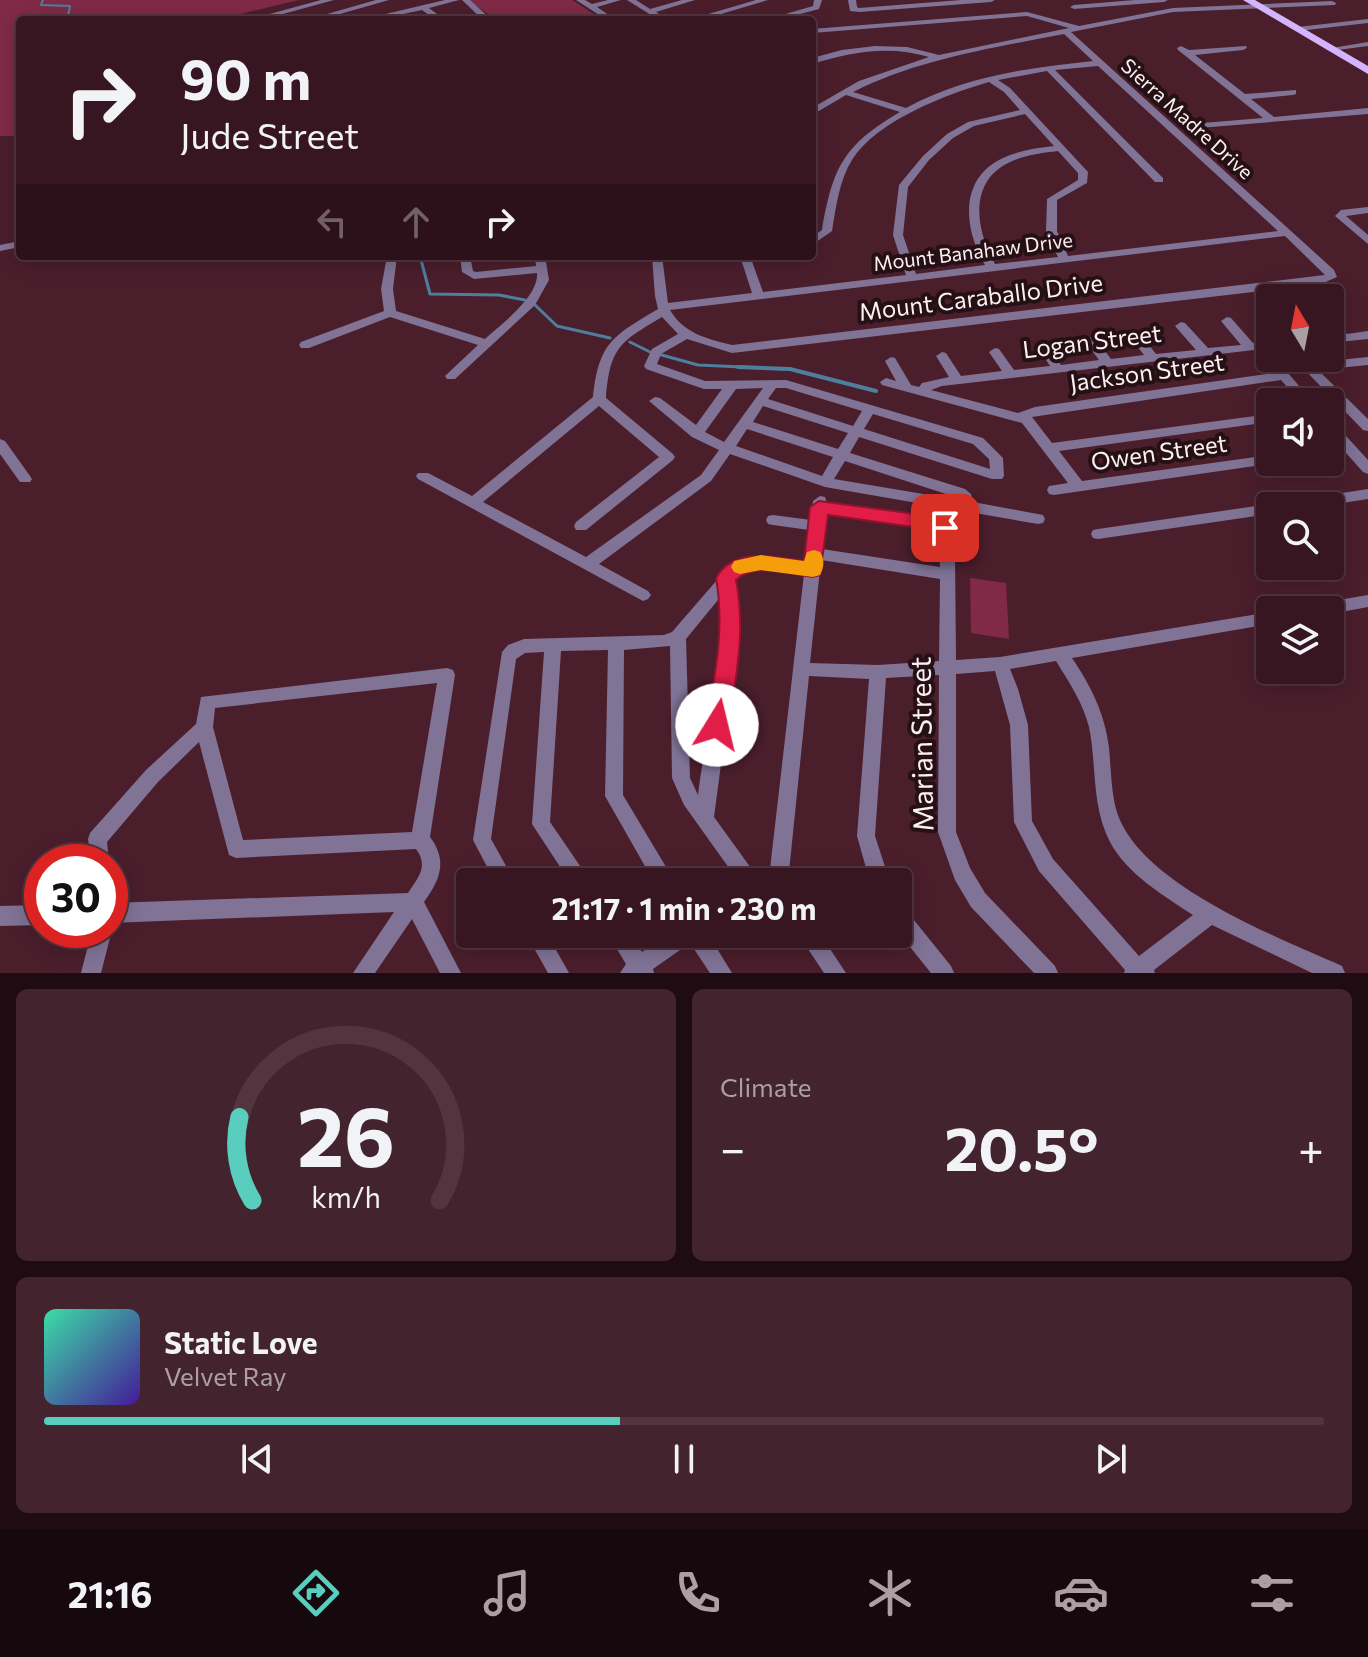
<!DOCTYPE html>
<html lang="en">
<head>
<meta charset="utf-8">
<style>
	body { margin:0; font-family:Commissioner,sans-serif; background:#43232e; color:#f1f3f6; height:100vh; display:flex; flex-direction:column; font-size:30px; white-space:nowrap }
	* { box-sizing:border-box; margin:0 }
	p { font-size:26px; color:#ab9fa5 }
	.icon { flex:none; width:44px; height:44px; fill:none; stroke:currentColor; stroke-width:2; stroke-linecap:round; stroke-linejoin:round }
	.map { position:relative; height:973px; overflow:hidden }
	.panel { display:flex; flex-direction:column; gap:16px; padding:16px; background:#1f0c12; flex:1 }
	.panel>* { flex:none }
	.guide { position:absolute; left:16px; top:16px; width:800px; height:244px; border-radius:8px; box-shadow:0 4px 20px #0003,0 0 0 2px #52353f; background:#381621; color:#f1f3f6; overflow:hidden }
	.needle { width:52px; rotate:350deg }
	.controls { position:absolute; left:1256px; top:284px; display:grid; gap:16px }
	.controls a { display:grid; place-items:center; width:88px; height:88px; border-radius:8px; background:#381621; box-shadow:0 4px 20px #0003,0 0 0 2px #52353f; font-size:40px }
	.speed { position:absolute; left:24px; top:844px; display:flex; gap:16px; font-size:40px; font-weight:700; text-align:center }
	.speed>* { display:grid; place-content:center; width:104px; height:104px; border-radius:50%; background:#381621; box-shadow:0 4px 20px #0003,0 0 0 2px #52353f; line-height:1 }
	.speed .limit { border:12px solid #d22; background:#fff; color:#111 }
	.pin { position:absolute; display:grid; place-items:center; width:68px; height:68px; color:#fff; margin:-34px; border-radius:16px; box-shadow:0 4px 12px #0006 }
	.me { position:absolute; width:88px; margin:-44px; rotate:9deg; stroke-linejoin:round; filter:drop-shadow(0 0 6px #0008) }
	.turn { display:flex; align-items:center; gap:28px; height:168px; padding:0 32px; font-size:36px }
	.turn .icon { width:104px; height:104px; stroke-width:2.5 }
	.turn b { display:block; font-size:56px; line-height:68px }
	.lanes { display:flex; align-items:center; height:76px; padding:0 32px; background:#0003; justify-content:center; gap:40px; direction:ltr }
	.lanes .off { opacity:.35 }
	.big { font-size:60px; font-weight:700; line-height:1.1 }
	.panel .card { flex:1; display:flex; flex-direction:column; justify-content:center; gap:12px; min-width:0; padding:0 28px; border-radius:12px; background:#43232e }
	.panel .dial { align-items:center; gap:0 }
	.dial svg { height:208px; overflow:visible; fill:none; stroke:#52353f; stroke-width:7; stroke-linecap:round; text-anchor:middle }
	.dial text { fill:#f1f3f6; stroke:none }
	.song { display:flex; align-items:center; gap:24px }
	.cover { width:96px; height:96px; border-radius:12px; background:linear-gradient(135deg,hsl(160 70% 55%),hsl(260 70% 35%)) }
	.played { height:8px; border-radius:4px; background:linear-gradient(90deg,#59cebe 45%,#52353f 45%) }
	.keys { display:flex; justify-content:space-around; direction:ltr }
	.heat { display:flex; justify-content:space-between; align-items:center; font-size:44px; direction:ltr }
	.panel .tiles { flex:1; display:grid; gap:16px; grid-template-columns:1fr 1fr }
	.card:last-child { grid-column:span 2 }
	.trip { position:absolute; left:456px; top:868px; width:456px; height:80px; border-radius:8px; background:#381621; box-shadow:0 4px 20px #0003,0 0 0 2px #52353f; font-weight:700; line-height:80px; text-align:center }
	.tabs { display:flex; height:128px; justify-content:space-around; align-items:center; background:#16090d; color:#ab9fa5 }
	.tabs .icon { width:56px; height:56px }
	.tabs .current { color:#59cebe }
	.tabs b { font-size:36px; color:#f1f3f6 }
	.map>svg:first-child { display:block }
	.green { fill:#802a47 }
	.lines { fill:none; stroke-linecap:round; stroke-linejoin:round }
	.stream-far2 { stroke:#4d7f9f; stroke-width:2 }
	.stream-far1 { stroke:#4d7f9f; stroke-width:3 }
	.stream { stroke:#4d7f9f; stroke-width:4 }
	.minor { fill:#817396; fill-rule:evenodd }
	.major { fill:#d3b5fe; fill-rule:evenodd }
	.route { fill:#e11d48; stroke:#92132f; stroke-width:2 }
	.slow { fill:#f59e0b }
	.labels { text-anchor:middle; stroke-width:8; stroke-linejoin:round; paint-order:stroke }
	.far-street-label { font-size:20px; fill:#fdf0f3; stroke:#251016 }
	.street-label { font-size:24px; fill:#fdf0f3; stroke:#251016 }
	.near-street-label { font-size:28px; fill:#fdf0f3; stroke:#251016 }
</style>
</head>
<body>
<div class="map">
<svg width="1368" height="973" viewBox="0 0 1368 973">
	<rect width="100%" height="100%" fill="#4b1e2c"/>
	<!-- green -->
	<g class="green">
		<polygon points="0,0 299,0 215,20 20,20 20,136 0,136"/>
		<polygon points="468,0 572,0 597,16 581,20 497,20"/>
		<polygon points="970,578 1006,583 1009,639 971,633"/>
	</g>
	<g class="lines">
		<!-- stream-far2 -->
		<polyline class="stream-far2" points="43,0 41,5 70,6 67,20"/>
		<!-- stream-far1 -->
		<g class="stream-far1">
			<polyline points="420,256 430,294 499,295 525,300"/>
			<polyline points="535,305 557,326 610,338"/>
			<polyline points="630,342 650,352"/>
			<polyline points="658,354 698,365 784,369"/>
		</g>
		<!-- stream -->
		<polyline class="stream" points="738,367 790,369 876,391"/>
		<!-- minor -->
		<g class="minor">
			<polygon points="321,0 334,0 261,20 248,20"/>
			<polygon points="376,0 389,0 319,20 306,20"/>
			<polygon points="445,0 459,0 429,8 445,20 436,20 422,10 375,20 360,20"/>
			<polygon points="462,0 470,0 492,20 483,20"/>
			<polygon points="576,0 585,0 592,4 608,0 621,0 597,7 616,20 607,20"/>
			<polygon points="627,0 636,0 650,9 682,0 695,0 656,12 668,20 659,20"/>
			<polygon points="756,0 768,0 701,20 688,20"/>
			<polygon points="814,0 822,0 819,9 778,20 765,20 813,6"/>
			<polygon points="848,0 856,0 857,7 859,8 961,0 995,0 991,2 859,12 850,11"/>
			<polygon points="1135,0 1168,0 1164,2 1074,9 1070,7 1074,5"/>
			<path d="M 1332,1 L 1336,3 L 1335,5 L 1173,12 L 1071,32 L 1334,270 L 1337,277 L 1321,284 L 732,353 L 687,339 L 661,354 L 657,364 L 705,381 L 786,380 L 983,438 L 1003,458 L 1004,476 L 1002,479 L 992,479 L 859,437 L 850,453 L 965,489 L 971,494 L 973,502 L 1043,515 L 1045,519 L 1043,523 L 1038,524 L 825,487 L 730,454 L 711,481 L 599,564 L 648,591 L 651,595 L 648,599 L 643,601 L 418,479 L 416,476 L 418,473 L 428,473 L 472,496 L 593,397 C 599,342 613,336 658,309 L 655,296 L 652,256 L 662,256 L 668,303 L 752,293 L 740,256 L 750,256 L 763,292 L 906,275 L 893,235 L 899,185 L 923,156 L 947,134 L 968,122 L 1020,110 L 1004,92 L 989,82 C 947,94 876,121 852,160 C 839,181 836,207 832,231 L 812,245 L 812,237 L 822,230 C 833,166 844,145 900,112 L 846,95 L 812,115 L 812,108 L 859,81 L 929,57 C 889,45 851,52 812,64 L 812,58 L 842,50 L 875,46 L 907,47 L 939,55 L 1069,28 L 1027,16 L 812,33 L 812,29 L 1027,12 L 1079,26 L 1173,8 ZM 1064,34 L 1093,61 C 1028,68 965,76 906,108 L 853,92 C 919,59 992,48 1064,34 ZM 1098,66 L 1278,231 L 1068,256 L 1057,231 L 1057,200 L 1087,183 L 1088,172 L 1010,88 L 998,80 L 1047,71 L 1155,182 L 1163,182 L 1163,178 L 1055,70 ZM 1025,114 L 1054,146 C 1035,148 1016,151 999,160 C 958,182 965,231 985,265 L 916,274 L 903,235 L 908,187 L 929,160 L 953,138 L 974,126 ZM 1058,151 L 1078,173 L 1078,180 L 1047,199 L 1046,231 L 1058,257 L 995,264 C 976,231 968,183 1008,163 C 1024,155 1041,153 1058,151 ZM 1285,236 L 1325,275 L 732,345 C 707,339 683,333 670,310 ZM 662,317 L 678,334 L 652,349 L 644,366 L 646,369 L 704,389 L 722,389 L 696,425 L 660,398 L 655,397 L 649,401 L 692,437 L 719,450 L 701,475 L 586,557 L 483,502 L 599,406 L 659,457 L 576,522 L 574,526 L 576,530 L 586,530 L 673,460 L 675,457 L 673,454 L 606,398 C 610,347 620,342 662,317 ZM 763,388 L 724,442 L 705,432 L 736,389 ZM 776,388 L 786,388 L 862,411 L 853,426 L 768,399 ZM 763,406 L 848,433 L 838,449 L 753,422 ZM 873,414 L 973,444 L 989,459 L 990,469 L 864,429 ZM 747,429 L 833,457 L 822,476 L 736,446 ZM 845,461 L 955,497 L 959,500 L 834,479 Z"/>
			<polygon points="1368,19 1368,23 1298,31 1294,29 1298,27"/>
			<polygon points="1368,42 1368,46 1330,51 1326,49"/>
			<polygon points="1181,46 1189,50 1246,46 1247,48 1243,50 1195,55 1245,94 1296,90 1296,94 1293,95 1251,99 1274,117 1368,108 1368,114 1199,128 1197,126 1202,123 1263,118 1178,50 1177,48"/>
			<polygon points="1368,207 1368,213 1346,216 1368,235 1368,244 1335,216 1341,210"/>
			<polygon points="20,241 20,247 0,251 0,245"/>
			<path d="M 387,256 L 397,256 L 393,289 L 396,311 L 485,339 C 501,324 539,297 537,273 L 474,279 L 462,272 L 460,256 L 470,256 L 473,271 L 476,272 L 536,266 L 535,256 L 545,256 L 549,280 L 535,305 L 455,379 L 447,379 L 445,376 L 478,345 L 390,317 L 309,348 L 301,348 L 299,345 L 301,342 L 384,311 L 381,289 Z"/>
			<path d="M 1227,317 L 1231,318 L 1253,343 L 1270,341 L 1270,349 L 1266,349 L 1270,353 L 1270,358 L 1275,358 L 1313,402 L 1300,402 L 1281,380 L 1032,417 L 1052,443 L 1270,414 L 1270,422 L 1059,451 L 1082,481 L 1270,455 L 1270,462 L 1275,463 L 1054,495 L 1049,494 L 1047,490 L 1049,486 L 1068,483 L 1022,423 L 882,385 L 880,382 L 886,378 L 896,381 L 885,361 L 891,357 L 895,358 L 911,385 L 919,387 L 922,383 L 949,377 L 936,356 L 942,352 L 946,353 L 961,376 L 1002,371 L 989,352 L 995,348 L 999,349 L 1014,370 L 1050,366 L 1037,346 L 1043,342 L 1047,343 L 1061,365 L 1099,360 L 1085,341 L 1091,337 L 1095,338 L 1111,359 L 1144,355 L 1127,333 L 1133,329 L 1137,330 L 1156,354 L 1196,350 L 1175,326 L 1181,322 L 1185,323 L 1208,348 L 1241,345 L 1221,321 ZM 1254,350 L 1274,373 L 1035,407 L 1018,413 L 931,390 L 942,386 Z"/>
			<polygon points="1330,319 1334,320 1347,334 1368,331 1368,339 1330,343 1330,335 1335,335 1330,330"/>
			<polygon points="1368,357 1368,365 1318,370 1368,419 1368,431 1363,430 1302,367 1308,363"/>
			<polygon points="1330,423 1335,424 1368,460 1368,474 1363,472 1330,435"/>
			<polygon points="0,439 5,441 30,476 32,479 30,482 20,482 0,454"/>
			<polygon points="1368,489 1368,499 1323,506 1283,506 1290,501"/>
			<path d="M 820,496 L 825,497 L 827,503 L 938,519 L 950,524 L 955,555 L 956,660 L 1000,657 L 1270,612 L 1270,624 L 1072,658 C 1091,686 1105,714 1109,748 C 1111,768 1111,789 1116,809 C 1136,883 1277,937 1342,966 L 1345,973 L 1312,973 L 1212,925 L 1154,970 L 1155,973 L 1124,973 L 1125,970 L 1039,871 L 1014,822 L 1010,725 L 995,671 L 956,674 L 956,832 L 970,868 L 985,893 L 1055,966 L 1058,973 L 1034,973 L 971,907 L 955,880 L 938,832 L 939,675 L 886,678 L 875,836 L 890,882 L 870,882 L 857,836 L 869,679 L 809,676 L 789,872 L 783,882 L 762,882 L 770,869 L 804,574 C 782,570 750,561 734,581 L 739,607 L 738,637 L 714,817 L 761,882 L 739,882 L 684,805 L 672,778 L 670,646 L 624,650 L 623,795 L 675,882 L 654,882 L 605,796 L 608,650 L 561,651 L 550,822 L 591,882 L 570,882 L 532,824 L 544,652 L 525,653 L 516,659 L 491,839 L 515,882 L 495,882 L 473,840 L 502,652 L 508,645 L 524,639 L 664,635 L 672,632 L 730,565 L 744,560 L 763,558 L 806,563 L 809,530 L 773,525 L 768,524 L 766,520 L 768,516 L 773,515 L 811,520 L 813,501 ZM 826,513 L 935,529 L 938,531 L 940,567 L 822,549 ZM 821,560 L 940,579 L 939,661 L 878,665 L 810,663 ZM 722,595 C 729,662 705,730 698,795 L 690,778 L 686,639 ZM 1056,661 C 1069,682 1083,703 1089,727 C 1097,766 1091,805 1110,842 C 1127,874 1164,896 1193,915 L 1139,956 L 1053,859 L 1032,821 L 1028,725 L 1018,689 L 1010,669 Z"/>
			<polygon points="1270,504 1275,506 1270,506 1270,514 1098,539 1093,538 1091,534 1093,530 1098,529"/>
			<polygon points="1368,595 1368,607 1330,614 1330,610 1307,610 1309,606 1315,604"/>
			<path d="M 447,668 L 453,670 L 455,675 L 430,837 C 448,861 440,880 424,902 L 461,973 L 440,973 L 412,919 L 375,973 L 353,973 L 394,912 L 110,923 L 110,903 L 408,893 C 418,878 429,866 416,849 L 236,858 L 229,855 L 199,742 L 158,782 L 107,842 L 109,862 L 91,862 L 88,839 L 90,833 L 146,770 L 196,724 L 201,697 ZM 437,683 L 412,832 L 243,840 L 213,727 L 215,708 Z"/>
			<polygon points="42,905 42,925 0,926 0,906"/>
			<polygon points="898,906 905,909 951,966 954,973 931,973 898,932"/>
			<polygon points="110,925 112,930 101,973 81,973 92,930 110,930"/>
			<polygon points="526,934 547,934 569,973 548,973"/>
			<polygon points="608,934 630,934 642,952 669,934 708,934 732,973 710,973 690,943 653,969 654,973 620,973 626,964"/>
			<polygon points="798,934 820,934 846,973 824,973"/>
		</g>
		<!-- major -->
		<polygon class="major" points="1243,0 1255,0 1368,66 1368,74"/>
	</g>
	<!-- route -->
	<path class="route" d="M 819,501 L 938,517 L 952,523 L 955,528 L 945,535 L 934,530 L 828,515 L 820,575 L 813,577 C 789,574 755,562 736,580 C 746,630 736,676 729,725 L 725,732 L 717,735 L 710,732 L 706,725 C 715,675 725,629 716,578 C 734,546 775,557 804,561 L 810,507 Z"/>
	<!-- slow -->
	<path class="slow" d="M 814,550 L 820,552 C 825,559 824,568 820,575 L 813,577 L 761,570 L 740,574 L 734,572 L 731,567 L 734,561 L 761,555 L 804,561 L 807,552 Z"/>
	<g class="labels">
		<!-- far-street labels -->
		<g class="far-street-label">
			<text transform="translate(1187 119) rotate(42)" y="7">Sierra Madre Drive</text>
			<text transform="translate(973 252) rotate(-7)" y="7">Mount Banahaw Drive</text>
		</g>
		<!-- street labels -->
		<g class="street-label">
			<text transform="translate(981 298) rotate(-7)" y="8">Mount Caraballo Drive</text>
			<text transform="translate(1092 342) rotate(-7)" y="8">Logan Street</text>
			<text transform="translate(1147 373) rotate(-8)" y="8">Jackson Street</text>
			<text transform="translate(1159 453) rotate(-8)" y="8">Owen Street</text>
		</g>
		<!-- near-street labels -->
		<g class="near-street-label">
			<text transform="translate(922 744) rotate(-91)" y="10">Marian Street</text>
		</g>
	</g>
</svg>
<div class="controls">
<a><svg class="needle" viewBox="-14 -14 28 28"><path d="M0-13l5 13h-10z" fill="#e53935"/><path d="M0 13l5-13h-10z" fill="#ab9fa5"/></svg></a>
<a><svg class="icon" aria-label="sound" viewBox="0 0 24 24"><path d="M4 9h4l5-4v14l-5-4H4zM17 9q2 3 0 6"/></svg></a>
<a><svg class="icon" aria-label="search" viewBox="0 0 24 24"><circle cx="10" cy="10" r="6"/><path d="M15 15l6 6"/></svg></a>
<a><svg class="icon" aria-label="layers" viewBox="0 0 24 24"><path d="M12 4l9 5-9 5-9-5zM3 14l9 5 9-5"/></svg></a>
</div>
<div class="speed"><div class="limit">30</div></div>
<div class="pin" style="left:945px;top:528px;background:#d93025"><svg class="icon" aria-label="arrive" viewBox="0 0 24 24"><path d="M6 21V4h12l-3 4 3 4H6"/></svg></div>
<svg class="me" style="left:717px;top:725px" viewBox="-20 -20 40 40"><circle r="19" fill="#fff"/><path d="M0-13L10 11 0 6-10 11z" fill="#e11d48"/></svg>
<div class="trip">21:17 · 1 min · 230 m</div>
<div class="guide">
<div class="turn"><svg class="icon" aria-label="right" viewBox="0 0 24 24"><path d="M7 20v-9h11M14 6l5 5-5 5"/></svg><div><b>90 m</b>Jude Street</div></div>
<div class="lanes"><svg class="icon off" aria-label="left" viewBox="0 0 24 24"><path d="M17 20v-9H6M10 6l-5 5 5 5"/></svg><svg class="icon off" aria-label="ahead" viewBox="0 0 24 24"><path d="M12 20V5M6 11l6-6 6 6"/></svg><svg class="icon" aria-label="right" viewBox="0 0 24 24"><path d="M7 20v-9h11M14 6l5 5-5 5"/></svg></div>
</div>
</div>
<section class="panel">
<div class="tiles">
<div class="card dial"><svg viewBox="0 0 100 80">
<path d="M14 69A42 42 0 1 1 86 69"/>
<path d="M14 69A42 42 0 0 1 9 37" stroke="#59cebe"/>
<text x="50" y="56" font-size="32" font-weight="700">26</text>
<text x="50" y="72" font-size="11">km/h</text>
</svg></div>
<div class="card"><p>Climate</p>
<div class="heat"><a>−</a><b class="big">20.5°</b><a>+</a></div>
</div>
<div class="card">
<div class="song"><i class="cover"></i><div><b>Static Love</b><p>Velvet Ray</p></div></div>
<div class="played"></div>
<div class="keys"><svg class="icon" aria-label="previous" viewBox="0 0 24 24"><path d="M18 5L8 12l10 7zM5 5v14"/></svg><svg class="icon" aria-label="pause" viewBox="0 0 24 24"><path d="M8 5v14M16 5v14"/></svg><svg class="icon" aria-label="next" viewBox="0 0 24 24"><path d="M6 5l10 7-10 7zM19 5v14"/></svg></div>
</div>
</div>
</section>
<nav class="tabs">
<b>21:16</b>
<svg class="icon current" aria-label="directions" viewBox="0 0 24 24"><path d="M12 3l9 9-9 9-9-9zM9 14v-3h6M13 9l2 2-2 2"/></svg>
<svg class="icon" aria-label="music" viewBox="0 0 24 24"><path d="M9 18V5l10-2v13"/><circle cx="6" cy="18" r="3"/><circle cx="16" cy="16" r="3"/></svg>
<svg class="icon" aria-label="phone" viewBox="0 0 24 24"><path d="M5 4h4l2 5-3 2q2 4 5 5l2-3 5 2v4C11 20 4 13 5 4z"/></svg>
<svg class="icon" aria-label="climate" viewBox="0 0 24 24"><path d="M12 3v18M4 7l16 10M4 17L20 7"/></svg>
<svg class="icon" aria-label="car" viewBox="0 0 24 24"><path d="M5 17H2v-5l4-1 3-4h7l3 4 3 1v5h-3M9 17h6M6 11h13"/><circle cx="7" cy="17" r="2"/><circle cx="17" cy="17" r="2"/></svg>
<svg class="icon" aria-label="filters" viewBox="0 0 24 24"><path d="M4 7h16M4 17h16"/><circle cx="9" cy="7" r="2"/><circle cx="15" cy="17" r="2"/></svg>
</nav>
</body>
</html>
